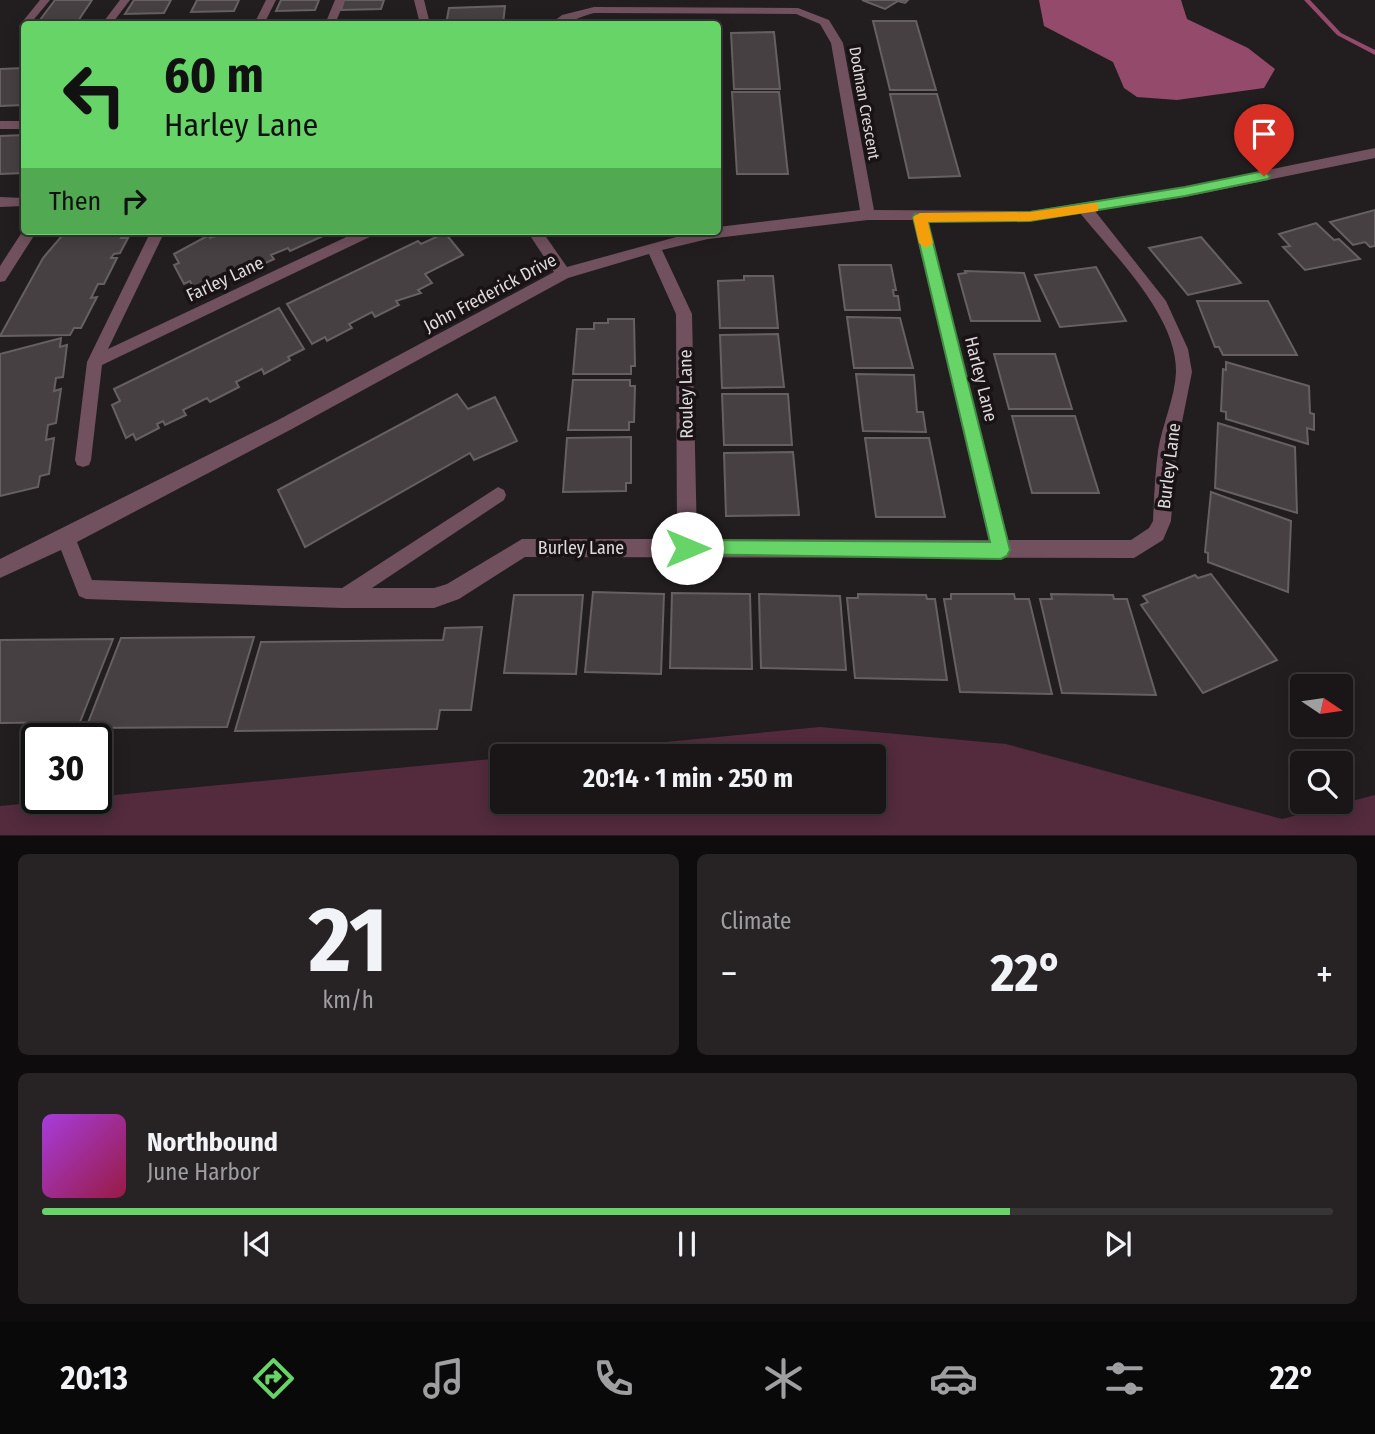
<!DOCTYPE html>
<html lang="en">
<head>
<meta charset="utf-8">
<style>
	body { margin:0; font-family:"Fira Sans Condensed",sans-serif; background:#272324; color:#f1f3f6; height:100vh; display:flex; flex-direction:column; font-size:26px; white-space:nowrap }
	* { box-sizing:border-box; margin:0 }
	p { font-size:23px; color:#9f9fa1 }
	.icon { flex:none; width:38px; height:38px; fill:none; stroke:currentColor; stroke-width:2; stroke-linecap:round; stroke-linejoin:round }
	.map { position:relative; height:836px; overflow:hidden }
	.side { display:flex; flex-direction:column; gap:18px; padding:18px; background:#0e0c0d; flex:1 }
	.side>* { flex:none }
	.hud { position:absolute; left:21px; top:21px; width:700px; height:214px; border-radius:7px; box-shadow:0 4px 18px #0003,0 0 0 2px #383536; background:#66d467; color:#111; overflow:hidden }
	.needle { width:46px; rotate:103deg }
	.fabs { position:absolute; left:1290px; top:674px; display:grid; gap:14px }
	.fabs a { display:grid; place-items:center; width:63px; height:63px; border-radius:7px; background:#1a1617; box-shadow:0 4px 18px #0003,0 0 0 2px #383536; font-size:35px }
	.speed { position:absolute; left:21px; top:723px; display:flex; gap:14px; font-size:35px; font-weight:700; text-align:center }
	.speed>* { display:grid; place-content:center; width:91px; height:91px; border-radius:50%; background:#1a1617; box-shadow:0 4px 18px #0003,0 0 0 2px #383536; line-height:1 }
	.speed .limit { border:4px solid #111; border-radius:10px; background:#fff; color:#111 }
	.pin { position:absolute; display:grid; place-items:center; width:60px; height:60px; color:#fff; margin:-72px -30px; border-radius:50% 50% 50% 0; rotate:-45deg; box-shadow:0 0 7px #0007 }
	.pin .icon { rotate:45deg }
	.me { position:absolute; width:77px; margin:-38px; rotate:90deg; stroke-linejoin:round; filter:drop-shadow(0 0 5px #0008) }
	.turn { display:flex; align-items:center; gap:24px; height:147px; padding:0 28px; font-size:32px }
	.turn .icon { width:91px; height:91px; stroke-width:2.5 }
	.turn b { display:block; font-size:49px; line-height:60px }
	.then { display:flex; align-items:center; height:66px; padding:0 28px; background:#0003; gap:14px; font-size:26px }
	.big { font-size:52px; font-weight:700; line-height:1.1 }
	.side .card { flex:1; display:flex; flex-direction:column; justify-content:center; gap:10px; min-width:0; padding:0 24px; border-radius:10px; background:#272324 }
	.side .dial { align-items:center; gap:0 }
	.dial b { font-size:91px; line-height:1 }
	.song { display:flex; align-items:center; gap:21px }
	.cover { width:84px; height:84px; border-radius:10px; background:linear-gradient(135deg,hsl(280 70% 55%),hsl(340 70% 35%)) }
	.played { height:7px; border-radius:4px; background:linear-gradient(90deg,#66d467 75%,#383536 75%) }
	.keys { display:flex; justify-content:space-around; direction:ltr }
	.heat { display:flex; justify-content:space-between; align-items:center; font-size:38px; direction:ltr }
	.side .tiles { flex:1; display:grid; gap:18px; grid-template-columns:1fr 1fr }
	.card:last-child { grid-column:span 2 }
	.trip { position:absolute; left:490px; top:744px; width:396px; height:70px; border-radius:7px; background:#1a1617; box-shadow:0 4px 18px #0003,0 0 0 2px #383536; font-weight:700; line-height:70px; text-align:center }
	.dock { display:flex; height:112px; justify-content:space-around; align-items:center; background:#0a0909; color:#9f9fa1 }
	.dock .icon { width:49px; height:49px }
	.dock .active { color:#66d467 }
	.dock b { font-size:32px; color:#f1f3f6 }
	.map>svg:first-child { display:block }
	.green { fill:#532b3c }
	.water { fill:#944a6b }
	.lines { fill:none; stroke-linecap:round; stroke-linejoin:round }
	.stream { fill:#944a6b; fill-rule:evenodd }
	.building { fill:#464042; stroke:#676062; stroke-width:2 }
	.service { fill:#71515e; fill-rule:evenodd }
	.minor { fill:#71515e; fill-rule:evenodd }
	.route { fill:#66d467; stroke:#428a43; stroke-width:2 }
	.slow { fill:#f59e0b }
	.labels { text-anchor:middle; stroke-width:7; stroke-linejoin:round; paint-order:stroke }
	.far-street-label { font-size:16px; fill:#dedadb; stroke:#191315 }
	.street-label { font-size:18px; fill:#dedadb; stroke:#191315 }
</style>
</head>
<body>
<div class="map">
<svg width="1375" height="836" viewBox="0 0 1375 836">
	<rect width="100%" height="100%" fill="#221d1f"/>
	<!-- green -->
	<polygon class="green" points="820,727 1006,744 1282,819 1375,795 1375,835 0,835 0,806 502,758 502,802 873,802 873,756 520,756"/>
	<!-- water -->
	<polygon class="water" points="1039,0 1181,0 1187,19 1248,48 1275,69 1264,88 1177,100 1137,97 1124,88 1113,62 1044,26"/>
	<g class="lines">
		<!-- stream -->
		<polygon class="stream" points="1304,0 1310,0 1341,33 1375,50 1375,55 1337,35"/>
	</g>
	<!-- building -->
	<g class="building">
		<polygon points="55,0 92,0 76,24 37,24"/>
		<polygon points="134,0 171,0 164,13 125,14"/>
		<polygon points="197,0 239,0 234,11 191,12"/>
		<polygon points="281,0 319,0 315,10 276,11"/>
		<polygon points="344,0 384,0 381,9 341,10"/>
		<polygon points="862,0 908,0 905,3 898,1 885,9"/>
		<polygon points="505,6 503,24 446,24 449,8"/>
		<polygon points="873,21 916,21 936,90 890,90"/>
		<polygon points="774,32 780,89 734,89 731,33"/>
		<polygon points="24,68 24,105 0,106 0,69"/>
		<polygon points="732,92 779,92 788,174 737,174"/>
		<polygon points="890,94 937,94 960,176 909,178"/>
		<polygon points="24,135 24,173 0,174 0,136"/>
		<polygon points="1375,210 1375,246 1370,247 1365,242 1353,245 1330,222"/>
		<polygon points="1316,223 1334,240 1339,239 1360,259 1305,270 1283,247 1290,246 1279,234"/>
		<polygon points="66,231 125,231 121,238 128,238 120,253 114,254 111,258 117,258 104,284 98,284 91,298 97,297 81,328 74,328 70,335 0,336 43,258"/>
		<polygon points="325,231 321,233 323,236 290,251 288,248 271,255 274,259 240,275 238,271 231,274 233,277 211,287 208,283 194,289 190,281 184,284 174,265 179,263 174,254 209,235 210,238 216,236 214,232 217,231"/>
		<polygon points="445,233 463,255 425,274 432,283 418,290 421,293 396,301 399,305 375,317 372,312 349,324 352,328 327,341 325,337 312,344 287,304 418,241 421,244"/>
		<polygon points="1201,237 1241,283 1188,295 1149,248"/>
		<polygon points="839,265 891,265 896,290 893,290 894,296 898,296 900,310 845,310"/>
		<polygon points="1096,267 1126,321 1060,327 1035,275"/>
		<polygon points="965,271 1024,273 1040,321 971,321 958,274 966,273"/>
		<polygon points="744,276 773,276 778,328 720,328 718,281 744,280"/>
		<polygon points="1197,301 1268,301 1297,355 1223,355 1219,347 1215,347"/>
		<polygon points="279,308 304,349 288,357 290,360 264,374 262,369 236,382 239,387 210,402 207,398 183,410 186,415 165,425 163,421 157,424 159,428 136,440 133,434 126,438 112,405 120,401 114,389"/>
		<polygon points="847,317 900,318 913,368 854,368"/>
		<polygon points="608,319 634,319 635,366 631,366 631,374 573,374 577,329 594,329 594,323 608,323"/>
		<polygon points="778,334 784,387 722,388 720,335"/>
		<polygon points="61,338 60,347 67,345 63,377 56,378 54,391 61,389 56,423 48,425 46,440 54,438 49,474 40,476 38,487 0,496 0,354"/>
		<polygon points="994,354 1055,354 1072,409 1009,409"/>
		<polygon points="1226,362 1309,386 1310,413 1314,414 1314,430 1307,428 1308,444 1226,419 1226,412 1221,411 1223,369 1226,370"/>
		<polygon points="856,374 914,375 917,412 923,412 926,432 863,431"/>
		<polygon points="573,380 630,380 630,386 635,386 634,422 629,422 629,430 568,430"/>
		<polygon points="457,394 468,409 495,397 517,441 474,460 470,453 305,547 278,490"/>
		<polygon points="722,394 788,394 792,445 724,445"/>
		<polygon points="1012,416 1075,416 1099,493 1032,493"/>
		<polygon points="1218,423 1295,447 1297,513 1215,488"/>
		<polygon points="631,437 631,483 626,483 626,491 563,492 567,438"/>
		<polygon points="865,438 929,438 945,517 876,517"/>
		<polygon points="793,452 799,515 726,516 724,453"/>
		<polygon points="1211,492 1291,521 1288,592 1208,562 1208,553 1205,552"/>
		<polygon points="1211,574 1277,660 1203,693 1141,605 1148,602 1143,596 1195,575 1198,578"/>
		<polygon points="593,592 664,594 661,674 585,672"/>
		<polygon points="672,593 750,594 752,669 670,668"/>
		<polygon points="759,594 840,596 846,670 761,668"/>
		<polygon points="858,594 926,595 927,599 935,599 947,680 855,678 847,598 858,598"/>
		<polygon points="951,594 1014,594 1015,599 1029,599 1052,694 960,692 944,599 951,599"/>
		<polygon points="1051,594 1113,595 1114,599 1127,599 1156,695 1062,693 1040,599 1052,599"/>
		<polygon points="514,595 583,595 576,674 504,673"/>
		<polygon points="482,627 471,710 440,710 437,729 235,731 261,642 443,640 445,628"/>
		<polygon points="254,637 227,727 86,728 121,638"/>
		<polygon points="113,639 80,722 0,723 0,640"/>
	</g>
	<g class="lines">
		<!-- service -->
		<g class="service">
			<polygon points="40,0 50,0 30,24 24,24 24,61 20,60 19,26"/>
			<polygon points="120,0 130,0 114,21 115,24 105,24 104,21"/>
			<polygon points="266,0 276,0 264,24 254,24"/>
			<polygon points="335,0 345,0 335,24 325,24"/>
			<polygon points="414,0 424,0 430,24 420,24"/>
			<rect x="0" y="121" width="24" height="8"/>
			<polygon points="0,197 24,198 24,206 0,207"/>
			<polygon points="24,229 24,231 37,231 5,281 0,282 0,266"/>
			<polygon points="151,231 165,231 108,349 359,231 378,231 376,234 102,365 91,460 89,465 83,467 77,465 75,460 87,362"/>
			<polygon points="498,487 504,490 506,495 504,500 348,604 342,607 336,604 333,598 336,592"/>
		</g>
		<!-- minor -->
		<path class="minor" d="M 594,7 L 798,8 L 829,20 L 843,43 L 874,210 L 1030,211 L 1185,187 L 1375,148 L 1375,158 L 1185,197 L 1095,211 L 1166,301 L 1188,349 L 1192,372 L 1176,452 L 1171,521 L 1163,540 L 1134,558 L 525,557 L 459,599 L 434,608 L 342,608 L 86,599 L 79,596 L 61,550 L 0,578 L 0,559 L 278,420 L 554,272 L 527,231 L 542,231 L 567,267 L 698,231 L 718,231 L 718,227 L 860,210 L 831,43 L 820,24 L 796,14 L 594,13 C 579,17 565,25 550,24 L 562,15 ZM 1080,213 C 1113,254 1177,315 1176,372 C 1175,398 1162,425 1158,451 C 1155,474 1154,498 1153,521 L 1149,528 L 1131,540 L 1008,540 L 928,221 L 1030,221 ZM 868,220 L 914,220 L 989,540 L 697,539 L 692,314 L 662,250 L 708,239 ZM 649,254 L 676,314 L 677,539 L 522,539 L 447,584 L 434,588 L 342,588 L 92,580 L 77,542 L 290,430 L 568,278 Z"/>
	</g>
	<!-- route -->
	<polygon class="route" points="1264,171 1270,176 1268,179 1185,196 1030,221 928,222 1010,550 1007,556 1001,559 681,554 679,548 681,543 687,540 990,542 913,217 915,214 1030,212 1185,187"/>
	<!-- slow -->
	<polygon class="slow" points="1094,203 1098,204 1098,211 1030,221 928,222 933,243 926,248 919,243 913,217 920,213 1030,212"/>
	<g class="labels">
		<!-- far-street labels -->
		<g class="far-street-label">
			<text transform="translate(865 103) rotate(80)" y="6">Dodman Crescent</text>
		</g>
		<!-- street labels -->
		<g class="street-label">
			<text transform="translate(225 279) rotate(-25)" y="6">Farley Lane</text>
			<text transform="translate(490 293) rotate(-28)" y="6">John Frederick Drive</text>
			<text transform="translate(981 379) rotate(76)" y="6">Harley Lane</text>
			<text transform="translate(686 394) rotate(-91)" y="6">Rouley Lane</text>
			<text transform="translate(1169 466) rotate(-83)" y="6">Burley Lane</text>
			<text x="581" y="554">Burley Lane</text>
		</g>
	</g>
</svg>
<div class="fabs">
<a><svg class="needle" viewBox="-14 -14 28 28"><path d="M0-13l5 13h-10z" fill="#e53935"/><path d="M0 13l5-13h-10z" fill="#9f9fa1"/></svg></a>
<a><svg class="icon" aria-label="search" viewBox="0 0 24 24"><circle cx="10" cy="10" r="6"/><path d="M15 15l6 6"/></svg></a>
</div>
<div class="speed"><div class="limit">30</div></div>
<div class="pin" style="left:1264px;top:176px;background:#d93025"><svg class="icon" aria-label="arrive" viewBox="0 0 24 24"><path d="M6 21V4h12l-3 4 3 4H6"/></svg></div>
<svg class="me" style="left:687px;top:548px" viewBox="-20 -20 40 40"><circle r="19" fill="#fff"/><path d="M0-13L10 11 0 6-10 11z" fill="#66d467"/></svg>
<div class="trip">20:14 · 1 min · 250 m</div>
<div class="hud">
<div class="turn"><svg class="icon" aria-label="left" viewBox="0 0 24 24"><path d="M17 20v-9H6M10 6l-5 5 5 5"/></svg><div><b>60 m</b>Harley Lane</div></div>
<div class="then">Then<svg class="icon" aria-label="right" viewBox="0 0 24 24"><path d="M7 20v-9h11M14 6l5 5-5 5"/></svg></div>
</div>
</div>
<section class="side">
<div class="tiles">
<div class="card dial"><b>21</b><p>km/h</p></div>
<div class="card"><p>Climate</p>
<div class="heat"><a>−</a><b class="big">22°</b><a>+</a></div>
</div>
<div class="card">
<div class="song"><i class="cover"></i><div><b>Northbound</b><p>June Harbor</p></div></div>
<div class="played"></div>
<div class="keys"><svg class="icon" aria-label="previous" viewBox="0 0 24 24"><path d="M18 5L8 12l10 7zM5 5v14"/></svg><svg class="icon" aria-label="pause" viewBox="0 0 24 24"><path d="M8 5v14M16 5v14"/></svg><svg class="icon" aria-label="next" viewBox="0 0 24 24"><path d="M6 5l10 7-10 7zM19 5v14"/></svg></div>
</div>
</div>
</section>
<nav class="dock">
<b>20:13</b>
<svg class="icon active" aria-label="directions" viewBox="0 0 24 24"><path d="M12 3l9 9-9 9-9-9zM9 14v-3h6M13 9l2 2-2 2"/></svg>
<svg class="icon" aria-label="music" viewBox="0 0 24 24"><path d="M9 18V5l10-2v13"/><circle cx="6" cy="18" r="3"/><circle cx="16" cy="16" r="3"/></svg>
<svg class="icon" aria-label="phone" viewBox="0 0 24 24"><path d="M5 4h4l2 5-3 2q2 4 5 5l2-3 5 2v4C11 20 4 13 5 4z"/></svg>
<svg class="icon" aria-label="climate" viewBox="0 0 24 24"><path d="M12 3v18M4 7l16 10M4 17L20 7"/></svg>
<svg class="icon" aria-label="car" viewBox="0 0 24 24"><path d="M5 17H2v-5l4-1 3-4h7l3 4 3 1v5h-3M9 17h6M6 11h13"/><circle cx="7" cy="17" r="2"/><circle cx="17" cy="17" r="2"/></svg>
<svg class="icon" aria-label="filters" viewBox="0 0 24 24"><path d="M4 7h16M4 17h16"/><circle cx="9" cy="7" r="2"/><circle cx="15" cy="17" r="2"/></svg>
<b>22°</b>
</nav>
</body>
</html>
